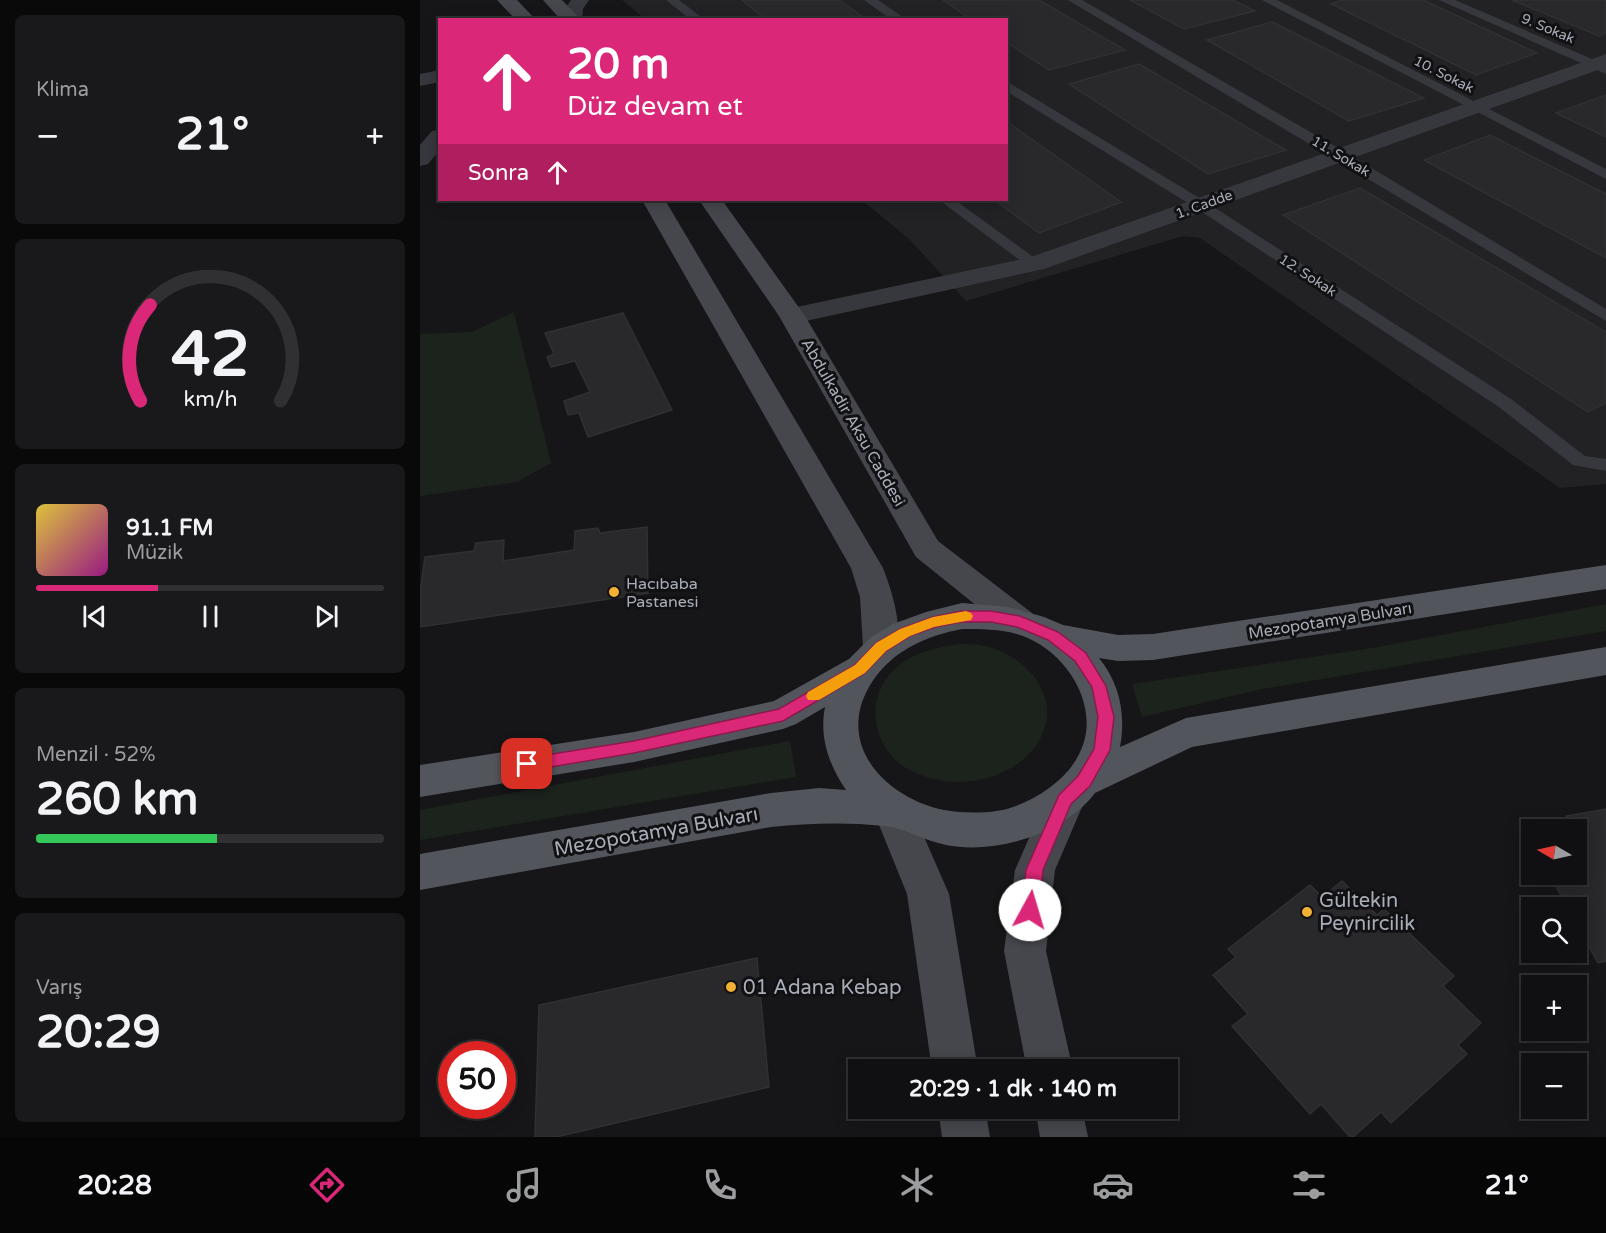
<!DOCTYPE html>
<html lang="tr">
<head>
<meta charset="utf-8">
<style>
	body { margin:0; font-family:"Varela Round",sans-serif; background:#19191b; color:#f1f3f6; height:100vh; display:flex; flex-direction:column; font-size:22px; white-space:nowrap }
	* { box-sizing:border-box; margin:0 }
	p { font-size:20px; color:#9c9d9f }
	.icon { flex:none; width:33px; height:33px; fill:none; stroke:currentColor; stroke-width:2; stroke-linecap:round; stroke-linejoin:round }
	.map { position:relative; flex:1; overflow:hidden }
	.side { display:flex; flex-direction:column; gap:15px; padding:15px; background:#09090a; width:420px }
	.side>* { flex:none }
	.top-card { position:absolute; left:18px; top:18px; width:570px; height:183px; border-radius:0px; box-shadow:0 3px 15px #0003,0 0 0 2px #303032; background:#db2777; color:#fff; overflow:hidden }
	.needle { width:39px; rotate:279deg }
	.controls { position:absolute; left:1101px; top:819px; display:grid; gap:12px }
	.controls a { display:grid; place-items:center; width:66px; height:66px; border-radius:0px; background:#101012; box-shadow:0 3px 15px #0003,0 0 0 2px #303032; font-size:30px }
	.speed { position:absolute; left:18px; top:1041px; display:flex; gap:12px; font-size:30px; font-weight:700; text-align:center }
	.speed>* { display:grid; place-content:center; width:78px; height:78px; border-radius:50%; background:#101012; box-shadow:0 3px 15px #0003,0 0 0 2px #303032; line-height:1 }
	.speed .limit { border:9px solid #d22; background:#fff; color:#111 }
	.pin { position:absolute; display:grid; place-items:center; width:51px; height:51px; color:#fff; margin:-26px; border-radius:12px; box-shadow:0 3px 9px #0006 }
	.me { position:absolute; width:66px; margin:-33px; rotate:6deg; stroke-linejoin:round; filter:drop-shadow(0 0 4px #0008) }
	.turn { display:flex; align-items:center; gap:21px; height:126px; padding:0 30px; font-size:27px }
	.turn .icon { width:78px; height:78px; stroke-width:2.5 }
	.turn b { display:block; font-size:42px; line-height:51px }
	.then { display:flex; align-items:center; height:57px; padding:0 30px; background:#0003; gap:12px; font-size:22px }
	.big { font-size:45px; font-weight:800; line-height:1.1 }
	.side .widget { flex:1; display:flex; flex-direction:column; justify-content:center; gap:9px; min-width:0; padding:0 21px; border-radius:9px; background:#19191b }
	.side .dial { align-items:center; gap:0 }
	.dial svg { height:156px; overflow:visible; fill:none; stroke:#303032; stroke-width:7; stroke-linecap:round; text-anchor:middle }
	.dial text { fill:#f1f3f6; stroke:none }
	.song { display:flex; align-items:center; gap:18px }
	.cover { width:72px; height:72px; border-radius:9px; background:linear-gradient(135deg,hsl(50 70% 55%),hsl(310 70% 35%)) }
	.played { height:6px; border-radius:3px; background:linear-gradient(90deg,#db2777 35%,#303032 35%) }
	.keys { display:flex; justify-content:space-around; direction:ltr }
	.heat { display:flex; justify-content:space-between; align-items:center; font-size:33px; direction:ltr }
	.charge { height:9px; border-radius:4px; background:linear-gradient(90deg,#34c759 52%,#303032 0) }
	.trip { position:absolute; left:428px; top:1059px; width:330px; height:60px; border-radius:0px; background:#101012; box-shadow:0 3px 15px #0003,0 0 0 2px #303032; font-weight:800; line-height:60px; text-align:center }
	.dock { display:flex; height:96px; justify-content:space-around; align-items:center; background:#060607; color:#9c9d9f }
	.dock .icon { width:42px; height:42px }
	.dock .selected { color:#db2777 }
	.dock b { font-size:27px; color:#f1f3f6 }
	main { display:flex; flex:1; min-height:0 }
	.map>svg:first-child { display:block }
	.built { fill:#222225 }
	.green { fill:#1c231d }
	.building { fill:#29292c; stroke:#303034; stroke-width:1.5 }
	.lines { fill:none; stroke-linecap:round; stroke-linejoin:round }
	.service { fill:#37383d; fill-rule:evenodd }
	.minor { fill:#37383d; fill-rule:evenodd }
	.tertiary { fill:#37383d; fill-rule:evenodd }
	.secondary { fill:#45474d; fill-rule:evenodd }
	.primary { fill:#53555c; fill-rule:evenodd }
	.route { fill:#db2777; stroke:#8e194d; stroke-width:1.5 }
	.slow { fill:#f59e0b }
	.poi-dot { fill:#f2b134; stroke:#111113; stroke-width:2 }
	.labels { text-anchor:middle; stroke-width:6; stroke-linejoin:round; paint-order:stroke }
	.far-street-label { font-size:14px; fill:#a8adb8; stroke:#111113 }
	.street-label { font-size:16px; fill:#a8adb8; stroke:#111113 }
	.poi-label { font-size:16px; fill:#a8adb8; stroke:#111113; text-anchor:start }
	.near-street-label { font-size:20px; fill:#a8adb8; stroke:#111113 }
	.near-poi-label { font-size:20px; fill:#a8adb8; stroke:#111113; text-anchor:start }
</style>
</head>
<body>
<main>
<section class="side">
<div class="widget"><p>Klima</p>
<div class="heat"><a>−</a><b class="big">21°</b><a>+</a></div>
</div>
<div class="widget dial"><svg viewBox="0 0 100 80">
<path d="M14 69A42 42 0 1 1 86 69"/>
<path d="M14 69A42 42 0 0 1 19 20" stroke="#db2777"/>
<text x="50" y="56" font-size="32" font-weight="700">42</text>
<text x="50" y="72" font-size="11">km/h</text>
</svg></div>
<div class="widget">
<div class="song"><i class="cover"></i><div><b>91.1 FM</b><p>Müzik</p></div></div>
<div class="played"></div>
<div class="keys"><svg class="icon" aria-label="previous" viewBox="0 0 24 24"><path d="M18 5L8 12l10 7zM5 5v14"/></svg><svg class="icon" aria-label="pause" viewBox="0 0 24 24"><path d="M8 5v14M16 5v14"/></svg><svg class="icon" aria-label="next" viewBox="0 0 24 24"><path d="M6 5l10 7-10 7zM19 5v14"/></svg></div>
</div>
<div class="widget"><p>Menzil · 52%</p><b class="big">260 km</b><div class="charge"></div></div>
<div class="widget"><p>Varış</p><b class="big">20:29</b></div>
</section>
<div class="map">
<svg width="1186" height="1137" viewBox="0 0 1186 1137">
	<rect width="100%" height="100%" fill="#161618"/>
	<!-- built -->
	<polygon class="built" points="202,0 1186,0 1186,484 1140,488 780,238 763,236 546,301 489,239 442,200 586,200 586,20 225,19"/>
	<!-- green -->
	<g class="green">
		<polygon points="94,312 131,463 97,482 0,496 0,334 52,332"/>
		<polygon points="1186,604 1186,631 842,689 722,717 712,684 952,648"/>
		<path d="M 537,644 C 546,644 556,644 565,646 C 602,654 640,692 623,733 C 607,771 557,788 519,780 C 501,776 483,770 471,755 C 445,723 452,679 490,658 C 505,650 521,647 537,644 Z"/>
		<polygon points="370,741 376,777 0,840 0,810"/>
	</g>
	<!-- building -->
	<g class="building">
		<polygon points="322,0 419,0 447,20 346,20"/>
		<polygon points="523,0 619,0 705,50 629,70 586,42 586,20 552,20"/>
		<polygon points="710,0 813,0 835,11 764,29"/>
		<polygon points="923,0 1003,0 1117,53 1056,75 911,4"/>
		<polygon points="1092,0 1186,0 1186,33 1179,36"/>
		<polygon points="852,22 1004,98 929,121 787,40"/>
		<polygon points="719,64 866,150 788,174 649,84"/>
		<polygon points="1186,95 1186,137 1136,113"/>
		<polygon points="586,121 701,202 619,233 575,200 586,200"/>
		<polygon points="1070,135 1186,194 1186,258 1004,160"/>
		<polygon points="940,188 1186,332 1186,403 1168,412 863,215"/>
		<polygon points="203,313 252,410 168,437 159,413 148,415 144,401 170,392 155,361 131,367 127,357 134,354 125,333"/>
		<polygon points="227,527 228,593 0,627 0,593 5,557 54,551 56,543 84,540 83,561 154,550 155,531 178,528 180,533"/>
		<polygon points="1186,809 1186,961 1178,963 1156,924 1156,908 1148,908 1129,874 1156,874 1156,830 1124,829 1150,825 1146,816"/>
		<polygon points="922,881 957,915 964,909 1034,976 1023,986 1061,1023 1038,1045 1047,1054 971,1123 961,1112 933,1137 930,1137 901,1104 890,1114 812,1026 828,1014 793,975 816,957 808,949 890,885 902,897"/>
		<polygon points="337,958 349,1087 136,1137 115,1137 119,1005"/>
	</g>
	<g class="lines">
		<!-- service -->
		<g class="service">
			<polygon points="246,0 259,0 285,20 271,20"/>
			<polygon points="444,0 458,0 487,20 472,20"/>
			<polygon points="648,0 662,0 925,152 1186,309 1186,321"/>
			<polygon points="842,0 857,0 1186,169 1186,179"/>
			<polygon points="1019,0 1035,0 1186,65 1186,74"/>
			<polygon points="586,81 786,202 1091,399 1165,456 1186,459 1186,471 1153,465 1079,407 776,208 586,91"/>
			<polygon points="519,200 535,200 623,264 615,269 609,267"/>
		</g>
		<!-- minor -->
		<g class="minor">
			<polygon points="151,0 169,0 163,9 162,20 144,20 145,9"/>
			<polygon points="20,70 20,82 0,86 0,74"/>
			<polygon points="20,130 20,150 8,164 0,166 0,145 12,131"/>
		</g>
		<!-- tertiary -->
		<polygon class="tertiary" points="1186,54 1186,67 624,269 372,324 363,322 359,316 363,310 372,308 608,258"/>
		<!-- secondary -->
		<g class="secondary">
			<polygon points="77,0 97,0 116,20 96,20"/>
			<polygon points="123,0 142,0 161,20 141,20"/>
			<path d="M 222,200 L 245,200 L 463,568 C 472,591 486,634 473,656 L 461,660 L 449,656 L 443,647 L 440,597 L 431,568 Z"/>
			<polygon points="279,200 302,200 385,316 518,541 612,613 617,622 612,631 600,635 588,631 496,557 359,316"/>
			<polygon points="645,783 659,788 665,800 635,870 626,951 653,1070 607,1070 584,951 595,870 631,788"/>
			<polygon points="473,793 487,798 529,894 558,1070 512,1070 487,894 453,810 459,798"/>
			<polygon points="518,1108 565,1108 570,1137 522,1137"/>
			<polygon points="615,1108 662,1108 668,1137 620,1137"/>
		</g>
		<!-- primary -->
		<path class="primary" d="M 1186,565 L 1186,589 L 733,660 L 698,661 L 679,658 C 700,684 706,715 700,747 L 766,718 L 1186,647 L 1186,675 L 772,747 L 675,793 C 644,834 575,855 526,845 C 506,841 483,828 465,826 C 426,822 389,823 351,827 L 0,890 L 0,854 L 351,793 L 399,788 L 426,790 C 409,765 399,737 405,707 L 376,724 L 363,729 L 214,762 L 0,797 L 0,765 L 214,732 L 354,701 L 429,659 L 450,638 L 473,624 L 506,612 L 542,603 L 589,607 L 624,617 L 643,625 L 698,635 L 733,634 ZM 542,629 C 561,629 582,629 600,635 C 648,651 685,711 657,758 C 645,780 617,799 593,807 C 577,813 557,813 539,812 C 478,808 412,752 449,687 C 469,652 505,636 542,629 Z"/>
	</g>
	<!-- route -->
	<polygon class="route" points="542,611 571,611 600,616 638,632 666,653 686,686 694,717 690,750 670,786 651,804 623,870 619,910 616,916 610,918 604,916 602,910 606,870 639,795 658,776 674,749 678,717 672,687 655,661 628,640 597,627 571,622 542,622 515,627 490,636 466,651 445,673 363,721 214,753 107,771 101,769 99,764 101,759 107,758 214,741 359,709 435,665 456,643 480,629 513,617"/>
	<!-- slow -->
	<polygon class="slow" points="546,611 551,613 553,616 551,620 514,627 490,636 466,651 445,673 399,700 388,700 386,696 388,692 435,665 456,643 480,629 513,617"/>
	<!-- markers -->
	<g class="poi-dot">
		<circle cx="194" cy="592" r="6"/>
		<circle cx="887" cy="912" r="6"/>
		<circle cx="311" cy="987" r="6"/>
	</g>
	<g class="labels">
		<!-- far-street labels -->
		<g class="far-street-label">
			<text transform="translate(1128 28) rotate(23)" y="5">9. Sokak</text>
			<text transform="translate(1024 74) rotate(27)" y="5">10. Sokak</text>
			<text transform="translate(921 156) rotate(31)" y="5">11. Sokak</text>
			<text transform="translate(784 204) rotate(-20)" y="5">1. Cadde</text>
			<text transform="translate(888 275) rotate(33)" y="5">12. Sokak</text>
		</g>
		<!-- street labels -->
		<g class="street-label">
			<text transform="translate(434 422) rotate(60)" y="6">Abdulkadir Aksu Caddesi</text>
			<text transform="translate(910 620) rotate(-9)" y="6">Mezopotamya Bulvarı</text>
		</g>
		<!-- poi labels -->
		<g class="poi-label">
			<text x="206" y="589">Hacıbaba<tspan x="206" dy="18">Pastanesi</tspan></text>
		</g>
		<!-- near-street labels -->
		<g class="near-street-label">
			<text transform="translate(236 831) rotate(-10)" y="7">Mezopotamya Bulvarı</text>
		</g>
		<!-- near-poi labels -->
		<g class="near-poi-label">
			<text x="899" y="907">Gültekin<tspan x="899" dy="23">Peynircilik</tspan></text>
			<text x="323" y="994">01 Adana Kebap</text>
		</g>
	</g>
</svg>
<div class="controls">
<a><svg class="needle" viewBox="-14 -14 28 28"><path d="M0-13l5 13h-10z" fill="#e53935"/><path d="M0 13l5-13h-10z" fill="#9c9d9f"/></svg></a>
<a><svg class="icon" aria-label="search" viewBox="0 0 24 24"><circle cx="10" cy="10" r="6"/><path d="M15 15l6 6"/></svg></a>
<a>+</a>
<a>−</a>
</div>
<div class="speed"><div class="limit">50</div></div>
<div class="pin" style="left:107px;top:764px;background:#d93025"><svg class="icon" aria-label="arrive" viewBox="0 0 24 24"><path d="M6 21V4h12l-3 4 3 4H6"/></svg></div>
<svg class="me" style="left:610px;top:910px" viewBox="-20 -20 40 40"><circle r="19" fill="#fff"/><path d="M0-13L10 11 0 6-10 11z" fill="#db2777"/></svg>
<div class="trip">20:29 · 1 dk · 140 m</div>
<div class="top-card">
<div class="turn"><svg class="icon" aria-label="ahead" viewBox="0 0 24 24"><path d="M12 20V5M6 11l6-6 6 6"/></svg><div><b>20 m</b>Düz devam et</div></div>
<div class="then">Sonra<svg class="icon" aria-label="ahead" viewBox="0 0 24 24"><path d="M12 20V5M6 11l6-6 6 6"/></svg></div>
</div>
</div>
</main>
<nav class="dock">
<b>20:28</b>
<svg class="icon selected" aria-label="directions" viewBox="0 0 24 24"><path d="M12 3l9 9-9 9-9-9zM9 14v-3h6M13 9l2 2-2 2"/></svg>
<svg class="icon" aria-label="music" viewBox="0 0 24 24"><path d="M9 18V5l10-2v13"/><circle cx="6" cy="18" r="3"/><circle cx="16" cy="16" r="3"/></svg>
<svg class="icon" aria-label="phone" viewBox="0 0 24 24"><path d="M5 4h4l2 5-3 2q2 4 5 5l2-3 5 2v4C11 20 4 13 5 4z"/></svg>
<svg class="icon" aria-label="climate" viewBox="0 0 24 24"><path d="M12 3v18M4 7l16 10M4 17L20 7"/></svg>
<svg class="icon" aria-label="car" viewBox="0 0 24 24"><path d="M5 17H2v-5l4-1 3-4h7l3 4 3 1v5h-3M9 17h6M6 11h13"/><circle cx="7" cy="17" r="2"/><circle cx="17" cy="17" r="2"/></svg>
<svg class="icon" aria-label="filters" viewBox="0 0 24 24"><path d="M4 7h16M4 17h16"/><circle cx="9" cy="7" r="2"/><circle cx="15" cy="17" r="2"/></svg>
<b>21°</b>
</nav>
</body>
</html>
